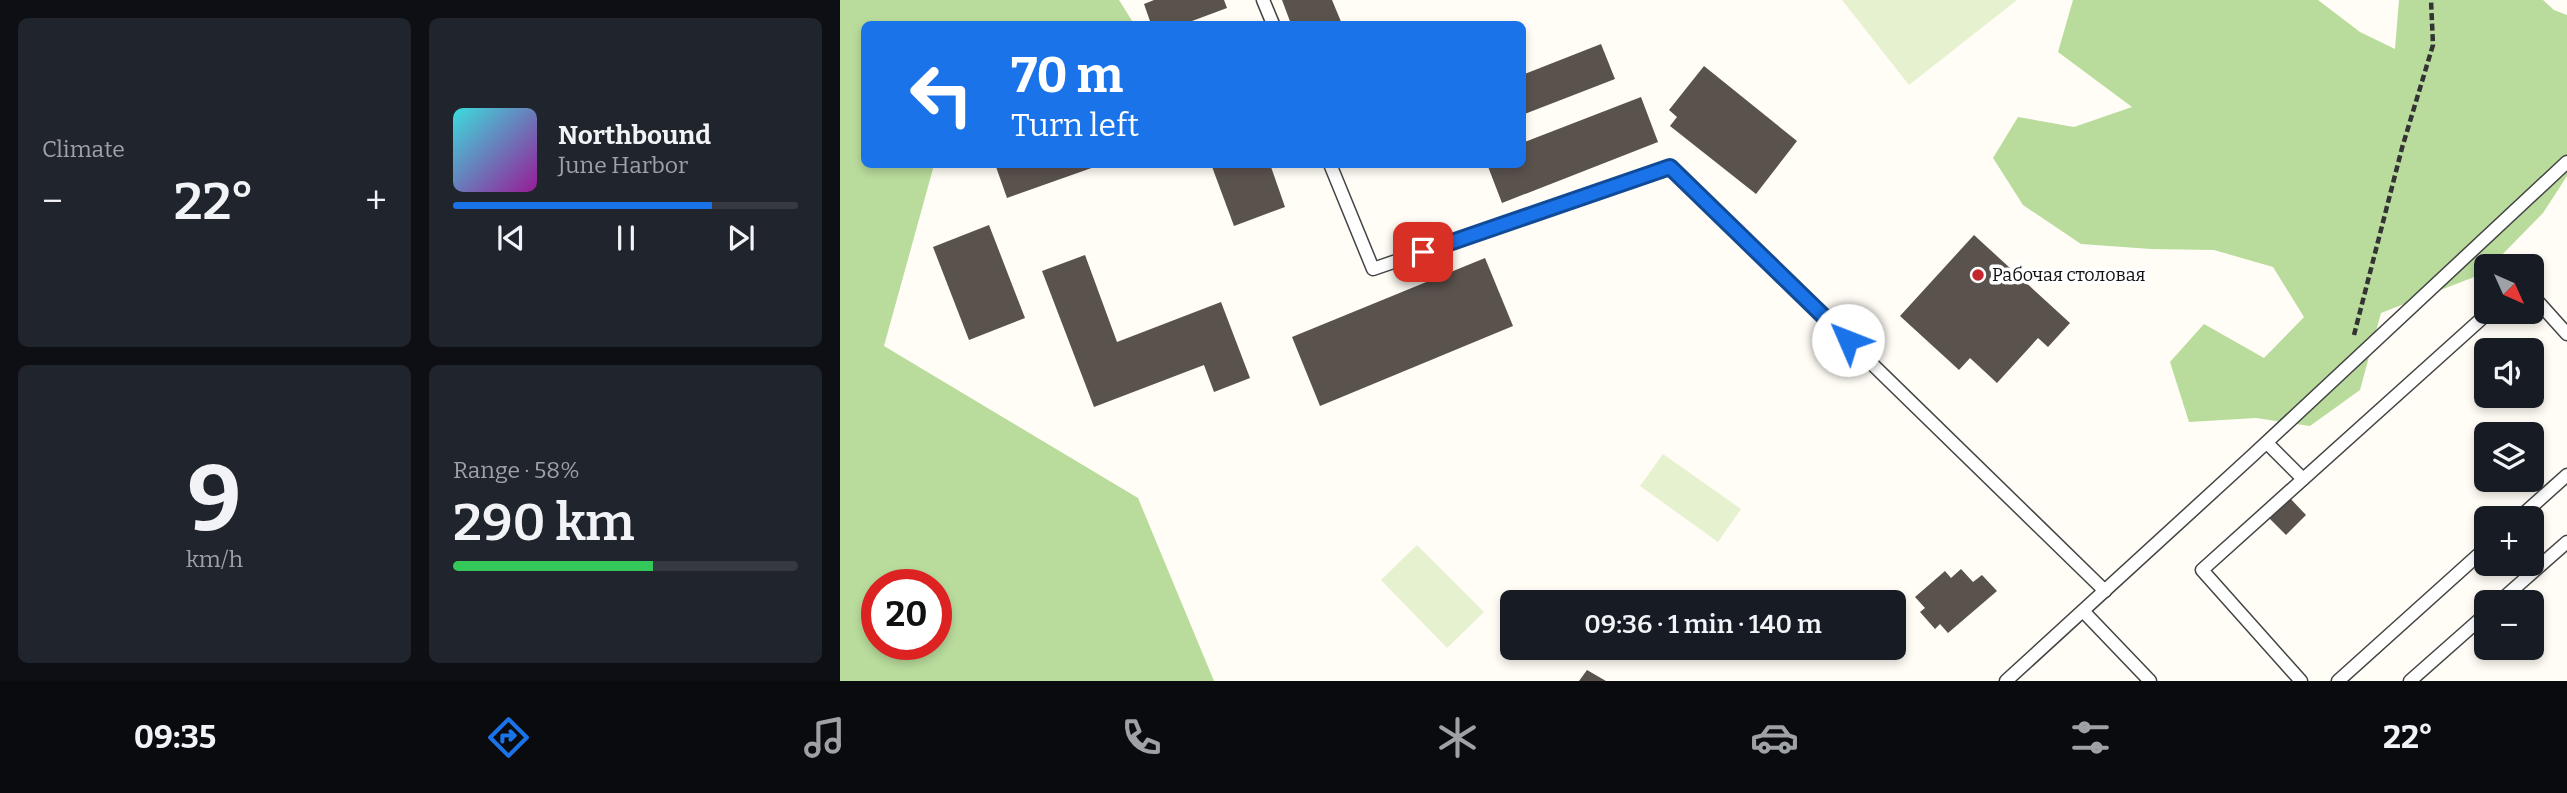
<!DOCTYPE html>
<html lang="en">
<head>
<meta charset="utf-8">
<style>
	body { margin:0; font-family:Bitter,serif; background:#20242c; color:#f1f3f6; height:100vh; display:flex; flex-direction:column; font-size:26px; white-space:nowrap }
	* { box-sizing:border-box; margin:0 }
	p { font-size:23px; color:#9ea1a6 }
	.icon { flex:none; width:38px; height:38px; fill:none; stroke:currentColor; stroke-width:2; stroke-linecap:round; stroke-linejoin:round }
	.map { position:relative; flex:1; overflow:hidden }
	.panel { display:flex; flex-direction:column; gap:18px; padding:18px; background:#0d0f14; width:840px }
	.panel>* { flex:none }
	.banner { position:absolute; left:21px; top:21px; width:665px; height:147px; border-radius:10px; box-shadow:0 4px 10px #0003; background:#1a73e8; color:#fff; overflow:hidden }
	.needle { width:46px; rotate:135deg }
	.fabs { position:absolute; left:1634px; top:254px; display:grid; gap:14px }
	.fabs a { display:grid; place-items:center; width:70px; height:70px; border-radius:10px; background:#171b24; box-shadow:0 4px 10px #0003; font-size:35px }
	.speed { position:absolute; left:21px; top:569px; display:flex; gap:14px; font-size:35px; font-weight:700; text-align:center }
	.speed>* { display:grid; place-content:center; width:91px; height:91px; border-radius:50%; background:#171b24; box-shadow:0 4px 10px #0003; line-height:1 }
	.speed .limit { border:10px solid #d22; background:#fff; color:#111 }
	.pin { position:absolute; display:grid; place-items:center; width:60px; height:60px; color:#fff; margin:-30px; border-radius:14px; box-shadow:0 4px 10px #0006 }
	.me { position:absolute; width:77px; margin:-38px; rotate:314deg; stroke-linejoin:round; filter:drop-shadow(0 0 5px #0008) }
	.turn { display:flex; align-items:center; gap:24px; height:147px; padding:0 35px; font-size:32px }
	.turn .icon { width:91px; height:91px; stroke-width:2.5 }
	.turn b { display:block; font-size:49px; line-height:60px }
	.big { font-size:52px; font-weight:600; line-height:1.1 }
	.panel .tile { flex:1; display:flex; flex-direction:column; justify-content:center; gap:10px; min-width:0; padding:0 24px; border-radius:10px; background:#20242c }
	.panel .dial { align-items:center; gap:0 }
	.dial b { font-size:91px; line-height:1 }
	.song { display:flex; align-items:center; gap:21px }
	.cover { width:84px; height:84px; border-radius:10px; background:linear-gradient(135deg,hsl(180 70% 55%),hsl(300 70% 35%)) }
	.played { height:7px; border-radius:4px; background:linear-gradient(90deg,#1a73e8 75%,#363941 75%) }
	.keys { display:flex; justify-content:space-around; direction:ltr }
	.heat { display:flex; justify-content:space-between; align-items:center; font-size:38px; direction:ltr }
	.charge { height:10px; border-radius:5px; background:linear-gradient(90deg,#34c759 58%,#363941 0) }
	.panel .tiles { flex:1; display:grid; gap:18px; grid-template-columns:repeat(2,1fr) }
	.trip { position:absolute; left:660px; top:590px; width:406px; height:70px; border-radius:10px; background:#171b24; box-shadow:0 4px 10px #0003; font-weight:600; line-height:70px; text-align:center }
	.tab-bar { display:flex; height:112px; justify-content:space-around; align-items:center; background:#090b0e; color:#9ea1a6 }
	.tab-bar .icon { width:49px; height:49px }
	.tab-bar .on { color:#1a73e8 }
	.tab-bar b { font-size:32px; color:#f1f3f6 }
	main { display:flex; flex:1; min-height:0 }
	.map>svg:first-child { display:block }
	.forest { fill:#b9dc9c; fill-rule:evenodd }
	.pitch { fill:#e6f2cf }
	.building { fill:#5a524d }
	.lines { fill:none; stroke-linecap:round; stroke-linejoin:round }
	.service-casing { stroke:#444; stroke-width:15 }
	.path { stroke:#333; stroke-width:4.5; stroke-dasharray:7 3.5; stroke-linecap:butt }
	.service { stroke:#fff; stroke-width:12 }
	.route-casing { stroke:#114b97; stroke-width:18 }
	.route { stroke:#1a73e8; stroke-width:12 }
	.poi-dot { fill:#c4262e; stroke:#fff; stroke-width:2.5 }
	.labels { text-anchor:middle; stroke-width:7; stroke-linejoin:round; paint-order:stroke }
	.poi-label { font-size:18px; fill:#111; stroke:#fff; text-anchor:start }
</style>
</head>
<body>
<main>
<section class="panel">
<div class="tiles">
<div class="tile"><p>Climate</p>
<div class="heat"><a>−</a><b class="big">22°</b><a>+</a></div>
</div>
<div class="tile">
<div class="song"><i class="cover"></i><div><b>Northbound</b><p>June Harbor</p></div></div>
<div class="played"></div>
<div class="keys"><svg class="icon" aria-label="previous" viewBox="0 0 24 24"><path d="M18 5L8 12l10 7zM5 5v14"/></svg><svg class="icon" aria-label="pause" viewBox="0 0 24 24"><path d="M8 5v14M16 5v14"/></svg><svg class="icon" aria-label="next" viewBox="0 0 24 24"><path d="M6 5l10 7-10 7zM19 5v14"/></svg></div>
</div>
<div class="tile dial"><b>9</b><p>km/h</p></div>
<div class="tile"><p>Range · 58%</p><b class="big">290 km</b><div class="charge"></div></div>
</div>
</section>
<div class="map">
<svg width="1727" height="681" viewBox="0 0 1727 681">
	<rect width="100%" height="100%" fill="#fffdf5"/>
	<!-- forest -->
	<g class="forest">
		<path d="M 0,0 L 279,0 L 294,24 L 24,24 L 24,164 L 94,165 L 44,346 L 298,498 L 374,681 L 0,681 ZM 37,584 L 96,584 L 96,644 L 37,644 Z"/>
		<polygon points="1233,0 1478,0 1520,32 1555,49 1559,0 1703,0 1714,10 1727,15 1727,176 1703,213 1651,266 1647,266 1647,270 1642,274 1541,313 1520,390 1470,426 1416,418 1349,422 1330,362 1364,324 1424,358 1464,317 1433,267 1374,250 1311,249 1241,244 1183,205 1153,158 1178,117 1234,127 1292,107 1218,52"/>
	</g>
	<!-- pitch -->
	<g class="pitch">
		<polygon points="1002,0 1177,0 1069,85"/>
		<polygon points="823,454 901,509 878,542 800,486"/>
		<polygon points="577,545 644,612 607,648 541,580"/>
	</g>
	<!-- building -->
	<g class="building">
		<polygon points="314,0 384,0 387,8 344,24 311,24 304,4"/>
		<polygon points="442,0 492,0 502,24 451,24"/>
		<polygon points="761,44 775,79 682,115 682,75"/>
		<polygon points="864,66 957,141 916,194 830,126 837,117 829,110"/>
		<polygon points="801,97 818,142 662,203 647,164 682,164 682,143"/>
		<polygon points="155,164 260,164 260,165 167,198"/>
		<polygon points="371,164 430,164 445,207 394,226"/>
		<polygon points="149,225 185,318 129,340 93,247"/>
		<polygon points="1134,235 1230,323 1208,347 1198,338 1157,383 1130,358 1119,370 1060,316"/>
		<polygon points="245,255 277,342 381,302 410,378 374,392 364,365 254,407 202,271"/>
		<polygon points="645,258 673,326 480,406 452,337"/>
		<polygon points="1448,496 1466,515 1446,535 1428,517"/>
		<polygon points="1121,569 1133,582 1142,575 1157,591 1108,633 1100,624 1095,629 1080,612 1085,608 1075,597 1105,571 1111,578"/>
		<polygon points="747,670 766,681 739,681"/>
	</g>
	<g class="lines">
		<!-- service casing -->
		<g class="service-casing">
			<g id="service">
				<polyline points="423,0 433,24"/>
				<polyline points="490,164 533,269 830,167 1265,591"/>
				<polyline points="1692,295 1727,334"/>
				<polyline points="1427,443 1463,479"/>
				<polyline points="1679,518 1727,475"/>
				<polyline points="1659,602 1727,542"/>
				<polyline points="1243,611 1310,681"/>
				<polyline points="1166,681 1413,455 1727,162"/>
				<polyline points="1461,681 1362,570 1649,312"/>
				<polyline points="1498,681 1647,547"/>
				<polyline points="1570,681 1647,613"/>
			</g>
		</g>
		<!-- path -->
		<polyline class="path" points="1514,335 1562,148 1593,45 1591,0"/>
		<!-- service -->
		<use href="#service" class="service"/>
	</g>
	<g class="lines">
		<!-- route casing -->
		<g class="route-casing">
			<polyline id="route" points="583,252 830,167 1008,340"/>
		</g>
		<!-- route -->
		<use href="#route" class="route"/>
	</g>
	<!-- markers -->
	<circle class="poi-dot" cx="1138" cy="275" r="7"/>
	<g class="labels">
		<!-- poi labels -->
		<g class="poi-label">
			<text x="1152" y="281">Рабочая столовая</text>
		</g>
	</g>
</svg>
<div class="fabs">
<a><svg class="needle" viewBox="-14 -14 28 28"><path d="M0-13l5 13h-10z" fill="#e53935"/><path d="M0 13l5-13h-10z" fill="#9ea1a6"/></svg></a>
<a><svg class="icon" aria-label="sound" viewBox="0 0 24 24"><path d="M4 9h4l5-4v14l-5-4H4zM17 9q2 3 0 6"/></svg></a>
<a><svg class="icon" aria-label="layers" viewBox="0 0 24 24"><path d="M12 4l9 5-9 5-9-5zM3 14l9 5 9-5"/></svg></a>
<a>+</a>
<a>−</a>
</div>
<div class="speed"><div class="limit">20</div></div>
<div class="pin" style="left:583px;top:252px;background:#d93025"><svg class="icon" aria-label="arrive" viewBox="0 0 24 24"><path d="M6 21V4h12l-3 4 3 4H6"/></svg></div>
<svg class="me" style="left:1008px;top:340px" viewBox="-20 -20 40 40"><circle r="19" fill="#fff"/><path d="M0-13L10 11 0 6-10 11z" fill="#1a73e8"/></svg>
<div class="trip">09:36 · 1 min · 140 m</div>
<div class="banner">
<div class="turn"><svg class="icon" aria-label="left" viewBox="0 0 24 24"><path d="M17 20v-9H6M10 6l-5 5 5 5"/></svg><div><b>70 m</b>Turn left</div></div>
</div>
</div>
</main>
<nav class="tab-bar">
<b>09:35</b>
<svg class="icon on" aria-label="directions" viewBox="0 0 24 24"><path d="M12 3l9 9-9 9-9-9zM9 14v-3h6M13 9l2 2-2 2"/></svg>
<svg class="icon" aria-label="music" viewBox="0 0 24 24"><path d="M9 18V5l10-2v13"/><circle cx="6" cy="18" r="3"/><circle cx="16" cy="16" r="3"/></svg>
<svg class="icon" aria-label="phone" viewBox="0 0 24 24"><path d="M5 4h4l2 5-3 2q2 4 5 5l2-3 5 2v4C11 20 4 13 5 4z"/></svg>
<svg class="icon" aria-label="climate" viewBox="0 0 24 24"><path d="M12 3v18M4 7l16 10M4 17L20 7"/></svg>
<svg class="icon" aria-label="car" viewBox="0 0 24 24"><path d="M5 17H2v-5l4-1 3-4h7l3 4 3 1v5h-3M9 17h6M6 11h13"/><circle cx="7" cy="17" r="2"/><circle cx="17" cy="17" r="2"/></svg>
<svg class="icon" aria-label="filters" viewBox="0 0 24 24"><path d="M4 7h16M4 17h16"/><circle cx="9" cy="7" r="2"/><circle cx="15" cy="17" r="2"/></svg>
<b>22°</b>
</nav>
</body>
</html>
